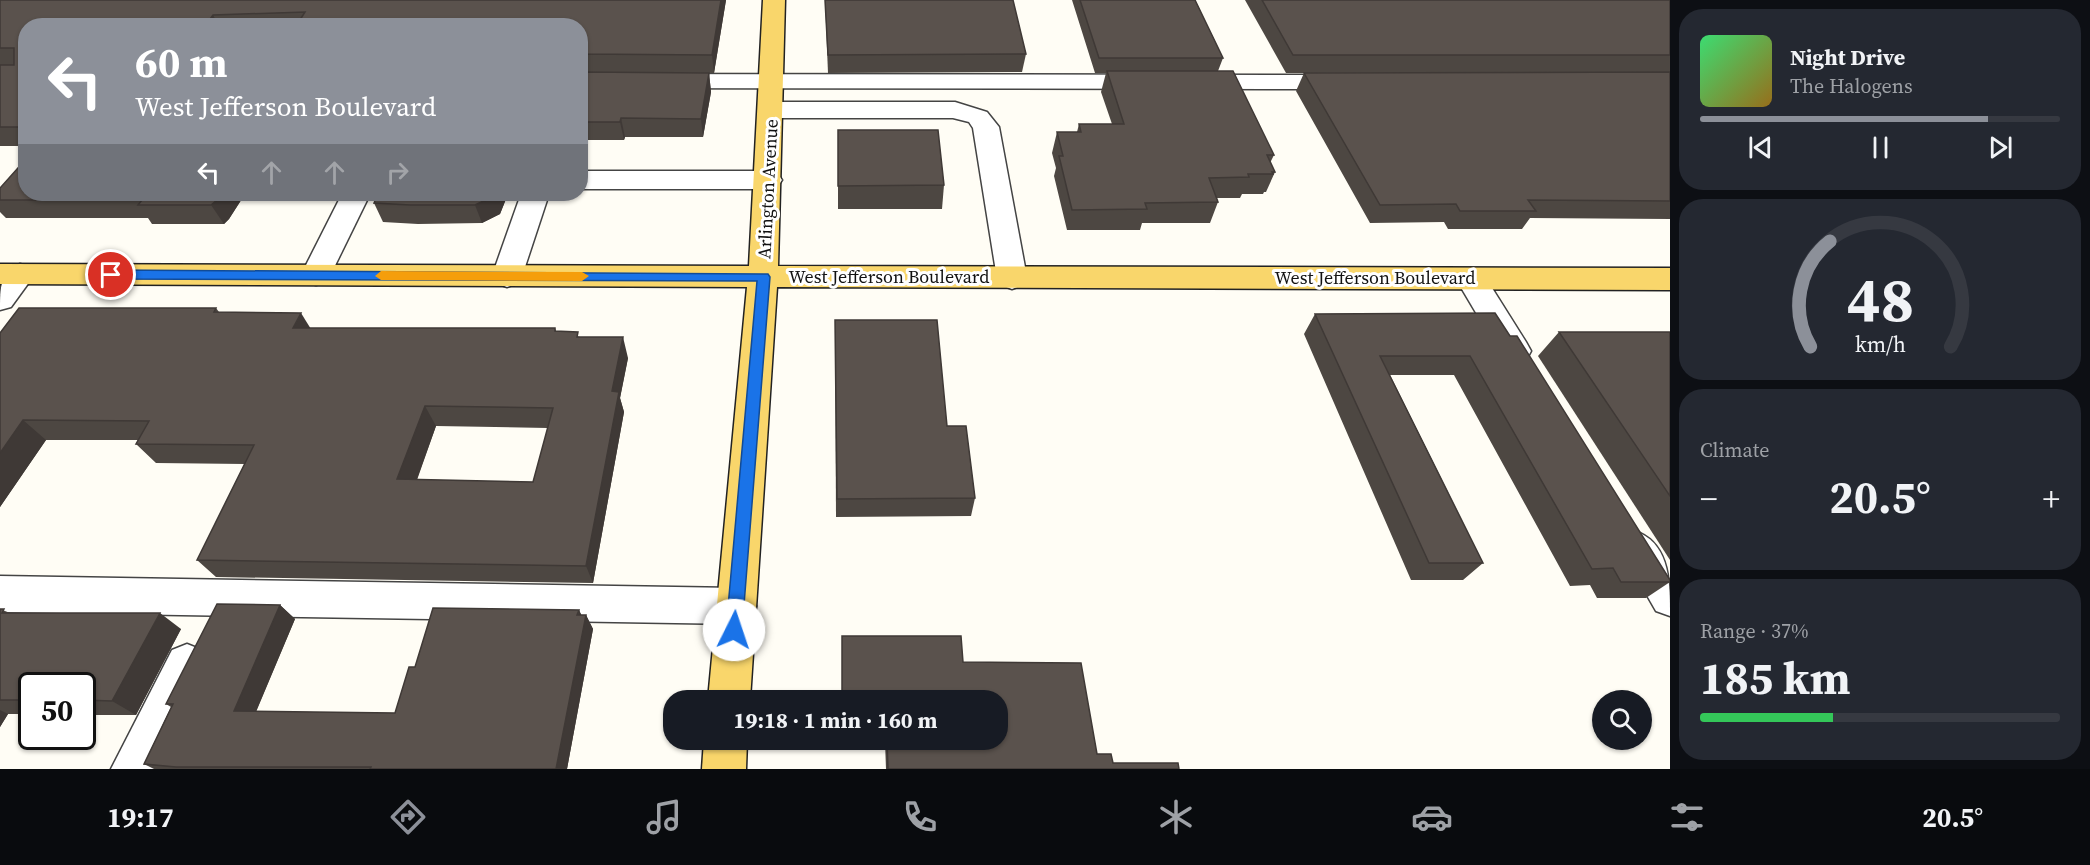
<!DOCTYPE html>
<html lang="en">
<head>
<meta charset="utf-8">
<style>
	body { margin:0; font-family:"Source Serif 4",serif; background:#242831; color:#f1f3f6; height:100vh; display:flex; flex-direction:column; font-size:22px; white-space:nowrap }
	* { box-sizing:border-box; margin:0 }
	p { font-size:20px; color:#9ea1a6 }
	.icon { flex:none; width:33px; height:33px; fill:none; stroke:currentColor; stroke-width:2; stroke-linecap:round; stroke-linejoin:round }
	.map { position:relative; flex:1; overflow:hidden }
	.panel { display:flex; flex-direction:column; gap:9px; padding:9px; background:#0d0f14; width:420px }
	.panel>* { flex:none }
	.banner { position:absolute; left:18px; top:18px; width:570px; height:183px; border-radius:24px; box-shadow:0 2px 4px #0004; background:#8c9099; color:#fff; overflow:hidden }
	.buttons { position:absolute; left:1592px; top:690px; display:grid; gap:12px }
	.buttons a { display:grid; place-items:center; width:60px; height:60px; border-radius:50%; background:#171b24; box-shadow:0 2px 4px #0004; font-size:30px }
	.speed { position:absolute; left:18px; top:672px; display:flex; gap:12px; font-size:30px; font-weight:700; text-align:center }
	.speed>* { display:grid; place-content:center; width:78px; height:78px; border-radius:50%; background:#171b24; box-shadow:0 2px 4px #0004; line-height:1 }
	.speed .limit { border:3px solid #111; border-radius:9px; background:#fff; color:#111 }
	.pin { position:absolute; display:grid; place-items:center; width:51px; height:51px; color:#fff; margin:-26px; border:3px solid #fff; border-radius:50%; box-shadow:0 2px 6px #0007 }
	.me { position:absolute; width:66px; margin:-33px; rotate:4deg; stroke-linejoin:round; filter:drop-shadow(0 0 4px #0008) }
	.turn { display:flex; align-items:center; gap:21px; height:126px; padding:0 18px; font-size:27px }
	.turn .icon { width:78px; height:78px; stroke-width:2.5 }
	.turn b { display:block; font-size:42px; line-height:51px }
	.lanes { display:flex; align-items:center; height:57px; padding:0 18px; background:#0003; justify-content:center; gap:30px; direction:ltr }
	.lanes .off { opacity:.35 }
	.big { font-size:45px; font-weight:700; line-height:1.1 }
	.panel .widget { flex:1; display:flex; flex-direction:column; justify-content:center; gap:9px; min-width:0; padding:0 21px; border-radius:24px; background:#242831 }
	.panel .dial { align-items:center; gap:0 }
	.dial svg { height:156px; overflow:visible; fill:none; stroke:#363941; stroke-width:7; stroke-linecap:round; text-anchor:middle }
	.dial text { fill:#f1f3f6; stroke:none }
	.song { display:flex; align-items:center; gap:18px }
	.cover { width:72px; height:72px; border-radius:9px; background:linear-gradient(135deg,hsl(140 70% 55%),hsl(40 70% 35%)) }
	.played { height:6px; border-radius:3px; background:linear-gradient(90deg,#8c9099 80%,#363941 80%) }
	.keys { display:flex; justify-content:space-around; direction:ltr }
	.heat { display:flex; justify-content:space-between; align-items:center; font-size:33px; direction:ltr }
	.charge { height:9px; border-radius:4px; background:linear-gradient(90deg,#34c759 37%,#363941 0) }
	.trip { position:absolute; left:663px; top:690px; width:345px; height:60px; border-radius:24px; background:#171b24; box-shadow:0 2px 4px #0004; font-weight:700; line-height:60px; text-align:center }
	.menu { display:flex; height:96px; justify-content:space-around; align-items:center; background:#090b0e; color:#9ea1a6 }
	.menu .icon { width:42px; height:42px }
	.menu .current { color:#8c9099 }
	.menu b { font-size:27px; color:#f1f3f6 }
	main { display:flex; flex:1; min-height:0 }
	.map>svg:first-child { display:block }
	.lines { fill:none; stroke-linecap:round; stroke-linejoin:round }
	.minor-casing { stroke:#444; stroke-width:3 }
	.major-casing { stroke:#222; stroke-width:3 }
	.minor { fill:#fff; fill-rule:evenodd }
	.major { fill:#f9d66b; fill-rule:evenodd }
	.wall { fill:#4d4742; fill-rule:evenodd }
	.shaded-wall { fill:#3f3936 }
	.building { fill:#5a524d; stroke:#3f3936; stroke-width:1.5; fill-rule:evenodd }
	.route { fill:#1a73e8; stroke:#114b97; stroke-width:1.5 }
	.slow { fill:#f59e0b }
	.labels { text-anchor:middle; stroke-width:6; stroke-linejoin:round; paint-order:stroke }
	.street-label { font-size:18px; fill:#111; stroke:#fff }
</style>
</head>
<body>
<main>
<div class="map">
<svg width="1670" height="769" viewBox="0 0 1670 769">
	<rect width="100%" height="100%" fill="#fffdf5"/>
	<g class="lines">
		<!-- minor casing -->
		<g class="minor-casing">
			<g id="minor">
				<polygon points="580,74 1344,75 1353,77 1356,82 1353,87 1344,89 580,88"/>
				<polygon points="771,102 955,102 987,112 999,127 1027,278 1023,285 1012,289 1001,285 997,278 973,128 969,122 953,118 771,118 762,115 758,110 762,105"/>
				<polygon points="580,171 768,171 778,174 782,180 778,186 768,189 580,189"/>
				<polygon points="342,194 370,194 327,282 316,285 305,282 301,275"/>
				<polygon points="521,194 549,194 522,276 518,283 507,287 496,283 492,276"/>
				<path d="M 20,264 L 31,267 L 35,274 L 11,307 L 0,310 C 0,288 0,271 20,264 Z"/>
				<polygon points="1471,268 1482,272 1526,342 1531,351 1526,360 1515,363 1504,360 1456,279 1460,272"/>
				<path d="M 1640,533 C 1670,547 1670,584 1670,616 L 1656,611 L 1621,550 L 1627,538 Z"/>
				<polygon points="0,576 736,588 750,593 756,606 750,619 736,624 0,612"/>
				<polygon points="187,644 202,650 208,664 156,769 111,769 172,650"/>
			</g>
		</g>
		<!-- major casing -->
		<g class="major-casing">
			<g id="major">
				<polygon points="763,0 785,0 778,266 1670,268 1670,290 777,287 750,700 708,700 747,287 0,284 0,264 749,266"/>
				<polygon points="704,740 747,740 746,769 702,769"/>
			</g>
		</g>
		<!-- minor -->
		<use href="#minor" class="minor"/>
		<!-- major -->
		<use href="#major" class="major"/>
	</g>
	<!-- wall -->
	<g class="wall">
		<polygon points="0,0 726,0 714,73 580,72 580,26 26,26 26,146 0,146"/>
		<polygon points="825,0 1026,54 1022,72 828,73"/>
		<polygon points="1072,0 1195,0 1223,58 1218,71 1274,155 1270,163 1275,172 1266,192 1264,192 1263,194 1242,194 1240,198 1217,198 1218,202 1210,223 1142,223 1140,230 1067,230 1054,176 1056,168 1052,153 1057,132 1077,132 1079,124 1112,124 1101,92 1106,73 1095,73"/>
		<polygon points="1245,0 1670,0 1670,72 1286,73"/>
		<polygon points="580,72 709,73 711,92 703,137 625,137 624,140 580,140"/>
		<polygon points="1670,72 1670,219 1530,218 1522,229 1448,229 1444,222 1370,223 1296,91 1304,73"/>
		<polygon points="838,130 944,185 942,209 838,209"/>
		<polygon points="0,188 26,194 245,194 229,219 224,224 152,224 148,218 6,218 0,212"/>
		<polygon points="378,194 508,194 500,214 482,223 418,224 383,222 374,203"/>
		<path d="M 216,308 L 219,312 L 310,328 L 555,328 L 556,331 L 580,337 L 628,358 L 620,398 L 624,412 L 593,583 L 216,577 L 197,560 L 245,464 L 156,463 L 136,444 L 138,440 L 46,440 L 0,507 L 0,333 ZM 436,426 L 548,428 L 533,482 L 417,480 Z"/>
		<polygon points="1495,313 1670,580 1670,582 1646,598 1597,598 1590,585 1570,586 1454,375 1390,375 1483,563 1463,580 1411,580 1304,334 1315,314"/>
		<polygon points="835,320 947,426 975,498 971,516 836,517"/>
		<polygon points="1559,332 1670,332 1670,560 1538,356"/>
		<polygon points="280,605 295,619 256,712 395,713 415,667 579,610 581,615 586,615 593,629 567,769 154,769 144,764 171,707 166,704"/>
		<polygon points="0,609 10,613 181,629 136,715 82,715 82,686 32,686 32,714 8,714 0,727"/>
		<polygon points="963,662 1097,754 1113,763 1179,769 886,769 885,742 842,742 842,740 998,740"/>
	</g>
	<!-- shaded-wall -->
	<g class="shaded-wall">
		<polygon points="721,0 726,0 714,73 712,55"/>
		<polygon points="213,15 219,26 205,26"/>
		<polygon points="358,20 361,26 355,26"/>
		<polygon points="709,73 711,92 703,137 701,119"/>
		<polygon points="621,118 625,137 624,140 620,122"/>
		<polygon points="221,194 245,194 229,219 224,224 211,205"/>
		<polygon points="494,194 508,194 500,214 482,223 475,205"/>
		<polygon points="301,313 314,334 293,328"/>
		<polygon points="623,337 628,358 620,398 624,412 593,583 586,566 612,391"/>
		<polygon points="425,406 436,426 410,498 397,479"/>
		<polygon points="23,420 46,440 0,507 0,453"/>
		<polygon points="280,605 295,619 251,723 234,711"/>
		<polygon points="579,610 585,622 586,615 593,629 567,769 556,769"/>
		<polygon points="160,613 181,629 136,715 112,701"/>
		<polygon points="0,710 8,714 0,727"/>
	</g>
	<!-- building -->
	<g class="building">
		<polygon points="0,0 721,0 712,55 580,54 580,26 458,26 461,19 358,20 355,26 296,26 305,12 213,15 205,26 26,26 26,127 0,127 0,65 14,65 14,48 0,48"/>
		<polygon points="825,0 1013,0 1026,54 828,55"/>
		<polygon points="1080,0 1195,0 1223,58 1099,58"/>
		<polygon points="1262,0 1670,0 1670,55 1293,55"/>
		<polygon points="1107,71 1233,71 1274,155 1267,155 1275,172 1272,172 1273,174 1248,174 1249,177 1209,178 1218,202 1145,203 1147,209 1072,210 1059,156 1063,156 1057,132 1081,132 1079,124 1124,124"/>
		<polygon points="580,72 709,73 701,119 621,118 620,122 580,122"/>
		<polygon points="1670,72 1670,201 1528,200 1536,211 1460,211 1456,204 1380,205 1304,73"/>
		<polygon points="838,130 938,130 944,185 838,186"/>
		<polygon points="26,159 26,194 221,194 217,200 211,205 138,205 142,200 0,200 0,188"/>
		<polygon points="378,194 494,194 494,196 475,205 410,205 374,203"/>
		<path d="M 19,308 L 216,308 L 214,312 L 301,313 L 293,328 L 555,328 L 555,331 L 578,332 L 577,337 L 623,337 L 612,391 L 619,392 L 586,566 L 197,560 L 254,445 L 136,444 L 149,421 L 23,420 L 0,453 L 0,333 ZM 425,406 L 553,408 L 533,482 L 397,479 Z"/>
		<polygon points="1495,313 1510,336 1517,336 1670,580 1670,582 1621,582 1613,568 1592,569 1470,356 1380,356 1483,563 1429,563 1315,314"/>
		<polygon points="835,320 937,320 947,426 966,426 975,498 837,499"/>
		<polygon points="1559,332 1670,332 1670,496"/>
		<polygon points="217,604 280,605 234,711 395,713 409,667 415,667 433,608 579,610 577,615 586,615 556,769 370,769 371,767 176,767 144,764 173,704 166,704"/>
		<polygon points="0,609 4,609 2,613 160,613 112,701 82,700 82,686 32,686 32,700 0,700"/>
		<polygon points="842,636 961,636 963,662 1081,663 1097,754 1111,754 1113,763 1178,763 1179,769 888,769 887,740 998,740 998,700 842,700"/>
	</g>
	<!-- route -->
	<polygon class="route" points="111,270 768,274 770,277 742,630 740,636 734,638 728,636 726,630 757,281 111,279 105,275"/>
	<!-- slow -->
	<polygon class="slow" points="381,271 582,272 589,276 582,281 381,280 375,276"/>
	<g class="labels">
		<!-- street labels -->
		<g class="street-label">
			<text transform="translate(768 189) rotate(-87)" y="6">Arlington Avenue</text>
			<text x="889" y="283">West Jefferson Boulevard</text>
			<text x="1375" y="284">West Jefferson Boulevard</text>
		</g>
	</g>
</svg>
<div class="buttons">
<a><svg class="icon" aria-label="search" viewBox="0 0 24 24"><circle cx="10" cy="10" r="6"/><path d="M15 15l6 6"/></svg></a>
</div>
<div class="speed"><div class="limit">50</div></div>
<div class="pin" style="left:111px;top:275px;background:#d93025"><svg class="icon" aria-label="arrive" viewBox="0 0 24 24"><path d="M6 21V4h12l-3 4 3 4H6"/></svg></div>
<svg class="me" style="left:734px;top:630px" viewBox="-20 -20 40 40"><circle r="19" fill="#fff"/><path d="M0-13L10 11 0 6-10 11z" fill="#1a73e8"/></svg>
<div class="trip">19:18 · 1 min · 160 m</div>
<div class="banner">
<div class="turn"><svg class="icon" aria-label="left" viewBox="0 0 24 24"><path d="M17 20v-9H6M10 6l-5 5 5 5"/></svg><div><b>60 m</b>West Jefferson Boulevard</div></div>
<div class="lanes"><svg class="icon" aria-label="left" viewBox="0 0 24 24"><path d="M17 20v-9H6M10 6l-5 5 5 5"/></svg><svg class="icon off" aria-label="ahead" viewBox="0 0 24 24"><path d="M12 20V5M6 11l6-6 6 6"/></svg><svg class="icon off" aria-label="ahead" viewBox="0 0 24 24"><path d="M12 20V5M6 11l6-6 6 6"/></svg><svg class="icon off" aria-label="right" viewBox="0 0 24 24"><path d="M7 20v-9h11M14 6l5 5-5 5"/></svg></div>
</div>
</div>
<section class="panel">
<div class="widget">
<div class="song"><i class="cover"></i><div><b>Night Drive</b><p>The Halogens</p></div></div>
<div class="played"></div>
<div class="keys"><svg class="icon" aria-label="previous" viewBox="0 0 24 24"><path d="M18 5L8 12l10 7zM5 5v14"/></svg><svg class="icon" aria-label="pause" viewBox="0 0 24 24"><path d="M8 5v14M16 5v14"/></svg><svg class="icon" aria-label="next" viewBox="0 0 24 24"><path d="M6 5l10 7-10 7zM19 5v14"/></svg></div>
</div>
<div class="widget dial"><svg viewBox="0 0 100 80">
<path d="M14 69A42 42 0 1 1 86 69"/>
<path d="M14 69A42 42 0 0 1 24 15" stroke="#8c9099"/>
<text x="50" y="56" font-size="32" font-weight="700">48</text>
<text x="50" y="72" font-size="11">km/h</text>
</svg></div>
<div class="widget"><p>Climate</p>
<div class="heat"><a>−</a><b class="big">20.5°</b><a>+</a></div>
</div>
<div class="widget"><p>Range · 37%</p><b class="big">185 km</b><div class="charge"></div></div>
</section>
</main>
<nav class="menu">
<b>19:17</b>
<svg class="icon current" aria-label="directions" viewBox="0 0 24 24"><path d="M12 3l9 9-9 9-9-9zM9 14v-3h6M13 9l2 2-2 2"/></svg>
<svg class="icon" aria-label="music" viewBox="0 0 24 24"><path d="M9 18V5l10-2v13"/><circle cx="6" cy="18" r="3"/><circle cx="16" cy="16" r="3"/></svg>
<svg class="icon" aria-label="phone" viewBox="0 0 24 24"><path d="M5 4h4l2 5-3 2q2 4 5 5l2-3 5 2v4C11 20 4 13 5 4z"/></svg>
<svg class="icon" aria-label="climate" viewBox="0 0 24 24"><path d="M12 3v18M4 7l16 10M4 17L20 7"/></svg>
<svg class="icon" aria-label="car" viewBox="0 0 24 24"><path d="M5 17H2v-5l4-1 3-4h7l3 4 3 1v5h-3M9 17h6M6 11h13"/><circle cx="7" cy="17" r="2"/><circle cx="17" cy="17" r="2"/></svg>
<svg class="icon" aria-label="filters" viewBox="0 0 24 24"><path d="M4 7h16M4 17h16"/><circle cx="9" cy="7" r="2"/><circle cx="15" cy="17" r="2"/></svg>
<b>20.5°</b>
</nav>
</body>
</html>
